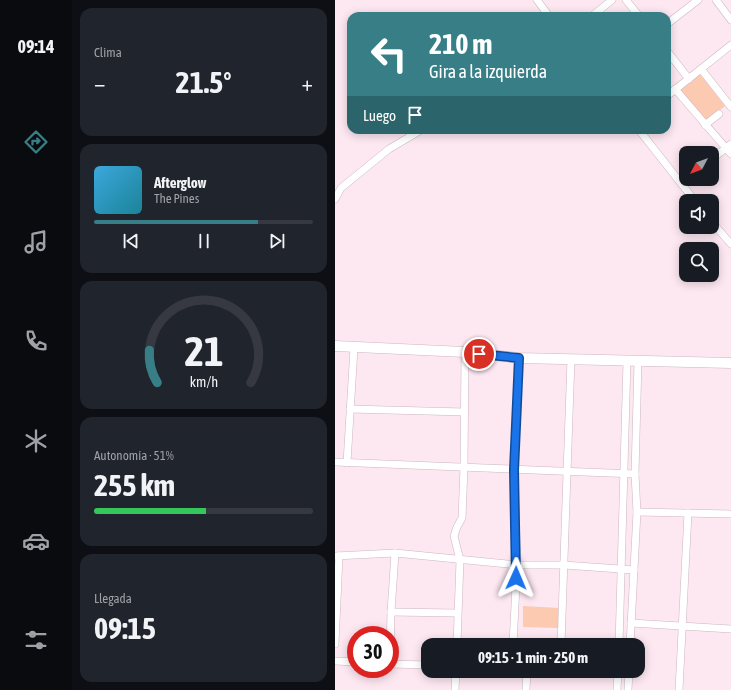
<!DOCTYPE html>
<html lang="es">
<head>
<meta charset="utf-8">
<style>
	body { margin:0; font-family:"Asap Condensed",sans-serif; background:#20242c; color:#f1f3f6; height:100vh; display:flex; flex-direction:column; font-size:15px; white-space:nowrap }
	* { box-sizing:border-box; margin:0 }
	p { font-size:13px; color:#9ea1a6 }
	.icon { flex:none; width:22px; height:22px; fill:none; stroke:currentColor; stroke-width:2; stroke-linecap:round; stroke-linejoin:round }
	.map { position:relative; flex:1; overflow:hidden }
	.drawer { display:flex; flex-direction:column; gap:8px; padding:8px; background:#0d0f14; width:263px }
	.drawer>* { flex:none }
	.hud { position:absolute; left:12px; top:12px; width:324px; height:122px; border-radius:12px; box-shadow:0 2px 10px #0003; background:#377e87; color:#fff; overflow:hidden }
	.needle { width:26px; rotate:229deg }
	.controls { position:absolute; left:344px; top:146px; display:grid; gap:8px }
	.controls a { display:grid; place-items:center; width:40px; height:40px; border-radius:8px; background:#171b24; box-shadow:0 2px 10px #0003; font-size:20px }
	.speed { position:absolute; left:12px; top:626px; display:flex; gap:8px; font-size:20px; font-weight:700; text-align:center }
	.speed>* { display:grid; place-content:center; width:52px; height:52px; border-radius:50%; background:#171b24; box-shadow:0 2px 10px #0003; line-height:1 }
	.speed .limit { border:6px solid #d22; background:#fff; color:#111 }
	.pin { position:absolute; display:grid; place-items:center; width:34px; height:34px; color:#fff; margin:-17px; border:2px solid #fff; border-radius:50%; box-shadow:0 1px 4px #0007 }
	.me { position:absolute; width:44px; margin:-22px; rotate:1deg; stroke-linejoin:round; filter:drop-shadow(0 0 3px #0008) }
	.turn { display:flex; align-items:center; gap:14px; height:84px; padding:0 16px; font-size:18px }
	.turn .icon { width:52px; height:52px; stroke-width:2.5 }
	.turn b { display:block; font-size:28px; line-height:34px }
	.then { display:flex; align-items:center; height:38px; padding:0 16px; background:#0003; gap:8px; font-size:15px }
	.big { font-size:30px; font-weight:700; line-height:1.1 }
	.drawer .widget { flex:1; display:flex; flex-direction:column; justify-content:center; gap:6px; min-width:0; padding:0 14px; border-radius:12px; background:#20242c }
	.drawer .dial { align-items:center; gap:0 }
	.dial svg { height:104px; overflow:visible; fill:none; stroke:#363941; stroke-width:7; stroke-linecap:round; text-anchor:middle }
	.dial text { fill:#f1f3f6; stroke:none }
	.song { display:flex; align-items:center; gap:12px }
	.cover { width:48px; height:48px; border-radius:6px; background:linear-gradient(135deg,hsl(200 70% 55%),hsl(190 70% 35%)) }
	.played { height:4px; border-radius:2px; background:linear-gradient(90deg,#377e87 75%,#363941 75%) }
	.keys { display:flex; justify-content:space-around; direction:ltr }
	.heat { display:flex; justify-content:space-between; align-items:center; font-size:22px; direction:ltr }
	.charge { height:6px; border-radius:3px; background:linear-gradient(90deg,#34c759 51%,#363941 0) }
	.trip { position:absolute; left:86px; top:638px; width:224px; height:40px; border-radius:12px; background:#171b24; box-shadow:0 2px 10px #0003; font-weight:700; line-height:40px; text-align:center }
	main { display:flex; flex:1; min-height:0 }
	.menu { display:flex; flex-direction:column; width:72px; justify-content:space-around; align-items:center; background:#090b0e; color:#9ea1a6 }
	.menu .icon { width:28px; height:28px }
	.menu .on { color:#377e87 }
	.menu b { font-size:18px; color:#f1f3f6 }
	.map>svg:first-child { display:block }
	.green { fill:#fcc9b1 }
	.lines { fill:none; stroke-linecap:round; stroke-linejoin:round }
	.street-casing { stroke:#ccb7c0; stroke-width:8 }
	.secondary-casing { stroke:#ccb7c0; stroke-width:11 }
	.street { stroke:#fff; stroke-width:7 }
	.secondary { stroke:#fff; stroke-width:10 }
	.route-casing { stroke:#114b97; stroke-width:10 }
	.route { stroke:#1a73e8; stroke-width:7 }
</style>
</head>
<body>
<main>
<nav class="menu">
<b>09:14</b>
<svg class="icon on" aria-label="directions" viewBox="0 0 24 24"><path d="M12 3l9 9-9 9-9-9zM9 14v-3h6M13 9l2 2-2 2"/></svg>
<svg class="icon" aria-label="music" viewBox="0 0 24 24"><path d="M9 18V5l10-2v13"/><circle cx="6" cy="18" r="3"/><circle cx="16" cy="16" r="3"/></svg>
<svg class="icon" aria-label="phone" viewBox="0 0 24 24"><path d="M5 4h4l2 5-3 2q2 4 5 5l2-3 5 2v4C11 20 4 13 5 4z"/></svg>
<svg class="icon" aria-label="climate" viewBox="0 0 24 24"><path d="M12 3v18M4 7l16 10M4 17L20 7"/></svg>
<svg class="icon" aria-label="car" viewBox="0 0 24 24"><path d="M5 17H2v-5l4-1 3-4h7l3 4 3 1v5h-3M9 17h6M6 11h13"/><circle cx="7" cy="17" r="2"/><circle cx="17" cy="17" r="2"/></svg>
<svg class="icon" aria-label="filters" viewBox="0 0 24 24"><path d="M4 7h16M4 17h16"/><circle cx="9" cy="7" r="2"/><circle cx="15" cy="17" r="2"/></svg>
</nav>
<section class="drawer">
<div class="widget"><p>Clima</p>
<div class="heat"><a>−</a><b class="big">21.5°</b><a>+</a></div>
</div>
<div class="widget">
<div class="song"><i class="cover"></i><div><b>Afterglow</b><p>The Pines</p></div></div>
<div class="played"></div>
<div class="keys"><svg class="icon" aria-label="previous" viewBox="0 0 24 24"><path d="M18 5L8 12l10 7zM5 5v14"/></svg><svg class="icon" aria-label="pause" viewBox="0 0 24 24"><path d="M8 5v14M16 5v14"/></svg><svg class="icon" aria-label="next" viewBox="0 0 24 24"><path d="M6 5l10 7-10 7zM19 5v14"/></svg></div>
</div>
<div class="widget dial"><svg viewBox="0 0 100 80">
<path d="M14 69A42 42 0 1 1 86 69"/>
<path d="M14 69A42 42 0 0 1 8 44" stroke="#377e87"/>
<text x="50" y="56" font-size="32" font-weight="700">21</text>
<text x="50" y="72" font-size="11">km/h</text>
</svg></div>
<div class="widget"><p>Autonomía · 51%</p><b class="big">255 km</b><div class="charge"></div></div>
<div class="widget"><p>Llegada</p><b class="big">09:15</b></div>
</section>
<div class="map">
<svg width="396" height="690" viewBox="0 0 396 690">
	<rect width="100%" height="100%" fill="#fde7f1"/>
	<!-- green -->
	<g class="green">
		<polygon points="364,73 390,106 370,122 345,89"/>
		<polygon points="188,606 224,608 224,628 188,627"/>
	</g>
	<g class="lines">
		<!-- street casing -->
		<g class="street-casing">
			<g id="street">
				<polyline points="202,0 214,16"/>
				<polyline points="291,0 304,16"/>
				<polyline points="381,0 396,20"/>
				<polyline points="257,16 277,0"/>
				<polyline points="332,24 363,0"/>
				<polyline points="332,51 354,79"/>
				<polyline points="366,69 396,107"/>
				<polyline points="340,89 396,154"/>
				<polyline points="332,96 396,45"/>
				<polyline points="370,125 384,114"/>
				<polyline points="304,130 360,201"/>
				<polyline points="377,159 396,144"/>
				<polyline points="0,199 6,188 54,149 86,130"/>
				<polyline points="377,222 396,244"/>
				<polyline points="15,409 129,412"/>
				<polyline points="0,462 300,474"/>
				<polyline points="12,463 19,348"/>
				<polyline points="302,512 396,514"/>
				<polyline points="0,556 60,553 182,565 229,565 299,570"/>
				<polyline points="56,612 122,613"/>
				<polyline points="296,623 396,629"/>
				<polyline points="0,644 4,556"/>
				<polyline points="122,645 125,560 119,536 122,527 127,518 129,467 130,352"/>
				<polyline points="178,645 182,565 179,470 184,358"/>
				<polyline points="226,645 236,359"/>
				<polyline points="284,645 292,361"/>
				<polyline points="295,645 302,512 300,474 303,361"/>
				<polyline points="55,653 56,612 60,553"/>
				<polyline points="0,661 21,662"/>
				<polyline points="55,664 93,665"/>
				<polyline points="241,671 294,674"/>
				<polyline points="120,690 121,671"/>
				<polyline points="191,690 192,671"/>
				<polyline points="282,690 283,671"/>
				<polyline points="293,690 294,671"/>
				<polyline points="344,690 353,513"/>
			</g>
		</g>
		<!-- secondary casing -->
		<g class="secondary-casing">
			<polyline id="secondary" points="0,346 130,352 184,358 396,363"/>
		</g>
		<!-- street -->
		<use href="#street" class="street"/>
		<!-- secondary -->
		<use href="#secondary" class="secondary"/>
	</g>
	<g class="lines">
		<!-- route casing -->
		<g class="route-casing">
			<polyline id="route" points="144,354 184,358 179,470 181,578"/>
		</g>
		<!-- route -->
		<use href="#route" class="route"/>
	</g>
</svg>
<div class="controls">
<a><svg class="needle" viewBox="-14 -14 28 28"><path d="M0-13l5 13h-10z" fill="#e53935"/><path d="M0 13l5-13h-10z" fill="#9ea1a6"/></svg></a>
<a><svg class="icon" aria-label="sound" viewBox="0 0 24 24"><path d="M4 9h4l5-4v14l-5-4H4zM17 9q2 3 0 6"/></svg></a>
<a><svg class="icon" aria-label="search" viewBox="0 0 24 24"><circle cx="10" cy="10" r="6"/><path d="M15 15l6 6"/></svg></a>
</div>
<div class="speed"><div class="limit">30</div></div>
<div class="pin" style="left:144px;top:354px;background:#d93025"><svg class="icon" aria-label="arrive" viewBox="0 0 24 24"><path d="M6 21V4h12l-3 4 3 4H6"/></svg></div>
<svg class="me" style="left:181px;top:578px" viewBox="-20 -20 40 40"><path d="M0-17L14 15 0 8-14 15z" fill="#1a73e8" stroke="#fff" stroke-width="4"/></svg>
<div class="trip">09:15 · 1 min · 250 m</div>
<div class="hud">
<div class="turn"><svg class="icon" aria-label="left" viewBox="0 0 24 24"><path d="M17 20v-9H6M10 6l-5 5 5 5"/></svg><div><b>210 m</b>Gira a la izquierda</div></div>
<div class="then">Luego<svg class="icon" aria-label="arrive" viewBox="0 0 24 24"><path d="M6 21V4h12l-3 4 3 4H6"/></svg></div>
</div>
</div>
</main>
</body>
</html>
